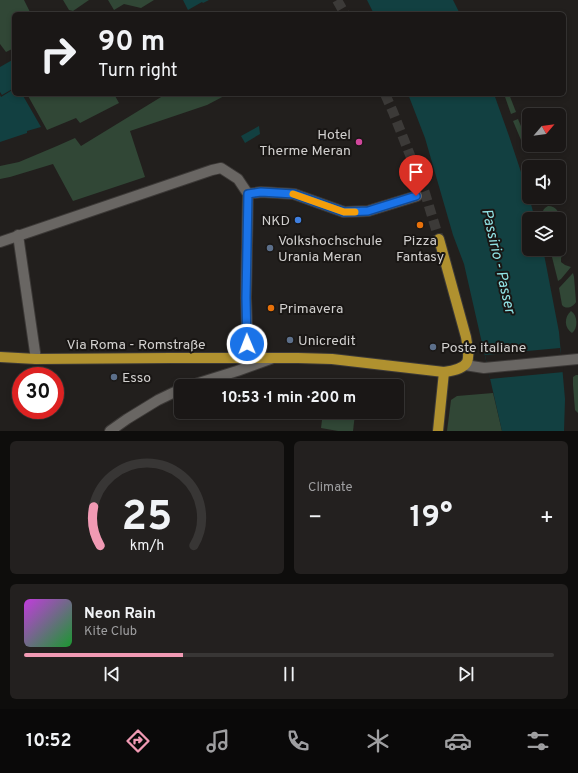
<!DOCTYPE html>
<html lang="en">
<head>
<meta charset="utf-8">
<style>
	body { margin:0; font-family:Overpass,sans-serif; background:#23201f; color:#f1f3f6; height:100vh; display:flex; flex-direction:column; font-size:15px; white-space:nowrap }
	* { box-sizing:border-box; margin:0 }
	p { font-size:13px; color:#9f9fa1 }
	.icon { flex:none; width:22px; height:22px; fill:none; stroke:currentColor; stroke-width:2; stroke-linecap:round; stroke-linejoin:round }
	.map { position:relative; height:431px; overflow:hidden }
	.details { display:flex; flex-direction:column; gap:10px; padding:10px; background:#0e0d0c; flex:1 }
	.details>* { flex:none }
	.hud { position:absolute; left:12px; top:12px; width:554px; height:84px; border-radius:6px; box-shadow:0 2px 6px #0003,0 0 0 1px #383635; background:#1a1716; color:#f1f3f6; overflow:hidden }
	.needle { width:26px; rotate:61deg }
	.fabs { position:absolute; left:522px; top:108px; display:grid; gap:8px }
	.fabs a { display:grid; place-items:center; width:44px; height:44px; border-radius:6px; background:#1a1716; box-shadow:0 2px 6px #0003,0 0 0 1px #383635; font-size:20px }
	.speed { position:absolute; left:12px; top:367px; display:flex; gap:8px; font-size:20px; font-weight:700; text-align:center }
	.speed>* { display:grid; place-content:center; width:52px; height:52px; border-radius:50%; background:#1a1716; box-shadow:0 2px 6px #0003,0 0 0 1px #383635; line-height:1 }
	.speed .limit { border:6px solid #d22; background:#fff; color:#111 }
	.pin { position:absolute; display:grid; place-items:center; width:34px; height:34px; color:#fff; margin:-41px -17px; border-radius:50% 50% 50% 0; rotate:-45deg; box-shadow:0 0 4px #0007 }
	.pin .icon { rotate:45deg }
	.me { position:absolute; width:44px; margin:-22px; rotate:359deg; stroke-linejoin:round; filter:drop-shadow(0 0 3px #0008) }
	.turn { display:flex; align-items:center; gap:14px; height:84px; padding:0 20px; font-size:18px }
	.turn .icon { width:52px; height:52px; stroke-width:2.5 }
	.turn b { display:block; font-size:28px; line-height:34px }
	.big { font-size:30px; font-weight:700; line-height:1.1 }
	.details .tile { flex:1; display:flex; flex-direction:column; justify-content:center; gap:6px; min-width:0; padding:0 14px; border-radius:6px; background:#23201f }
	.details .dial { align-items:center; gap:0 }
	.dial svg { height:104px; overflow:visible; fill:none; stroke:#383635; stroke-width:7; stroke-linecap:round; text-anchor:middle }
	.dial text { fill:#f1f3f6; stroke:none }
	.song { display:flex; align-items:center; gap:12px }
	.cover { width:48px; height:48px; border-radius:6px; background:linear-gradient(135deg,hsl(290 70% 55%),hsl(130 70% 35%)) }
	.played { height:4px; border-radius:2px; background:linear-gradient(90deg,#f19ab4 30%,#383635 30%) }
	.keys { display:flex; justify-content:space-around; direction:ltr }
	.heat { display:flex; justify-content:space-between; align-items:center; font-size:22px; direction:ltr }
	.details .tiles { flex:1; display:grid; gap:10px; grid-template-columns:1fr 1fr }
	.tile:last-child { grid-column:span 2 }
	.trip { position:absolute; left:174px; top:379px; width:230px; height:40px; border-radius:6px; background:#1a1716; box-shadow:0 2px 6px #0003,0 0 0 1px #383635; font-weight:700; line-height:40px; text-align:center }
	.tab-bar { display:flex; height:64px; justify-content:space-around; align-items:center; background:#0a0909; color:#9f9fa1 }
	.tab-bar .icon { width:28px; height:28px }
	.tab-bar .on { color:#f19ab4 }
	.tab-bar b { font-size:18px; color:#f1f3f6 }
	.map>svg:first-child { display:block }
	.green { fill:#314736 }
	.water { fill:#124041 }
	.pier { fill:#221f1d }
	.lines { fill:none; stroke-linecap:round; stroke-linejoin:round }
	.primary-tunnel { stroke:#3c3a38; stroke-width:10; stroke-dasharray:10 5; stroke-linecap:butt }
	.street-casing { stroke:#3c3937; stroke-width:12 }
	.primary-casing { stroke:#3c3937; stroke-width:12 }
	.street { stroke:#696663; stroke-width:10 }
	.primary { stroke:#b0912f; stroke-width:10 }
	.route-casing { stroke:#114b97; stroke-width:10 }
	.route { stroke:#1a73e8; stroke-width:7 }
	.slow { stroke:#f59e0b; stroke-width:7 }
	.hotel-dot { fill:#d1479c; stroke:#191614; stroke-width:1.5 }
	.shop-dot { fill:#3f7fe0; stroke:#191614; stroke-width:1.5 }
	.food-dot { fill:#e8710a; stroke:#191614; stroke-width:1.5 }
	.service-dot { fill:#5c6f8a; stroke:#191614; stroke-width:1.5 }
	.labels { text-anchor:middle; stroke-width:4; stroke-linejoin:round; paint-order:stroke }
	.poi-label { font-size:14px; fill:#d2d0cf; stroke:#191614; text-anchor:start }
	.street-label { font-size:14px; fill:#d2d0cf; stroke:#191614 }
	.water-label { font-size:15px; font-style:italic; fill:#91e2e4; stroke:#191614 }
</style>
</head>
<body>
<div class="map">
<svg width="578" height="431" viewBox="0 0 578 431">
	<rect width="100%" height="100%" fill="#221f1d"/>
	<!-- green -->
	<g class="green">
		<polygon points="0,0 24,0 31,14 14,14 14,48 6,52 0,44"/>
		<polygon points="63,0 89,0 73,11 69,10"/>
		<polygon points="108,0 154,0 141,8 124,4 114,10"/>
		<polygon points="27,94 114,94 119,103 80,123 76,118 47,130"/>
		<polygon points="166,94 228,94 207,105 130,131 145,177 73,201 53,164 10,177 0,179 0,166 19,162 57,146 75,138 81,146"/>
		<polygon points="504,94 509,94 516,112 511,114"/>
		<polygon points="518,119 526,138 521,140 513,121"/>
		<path d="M 548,206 C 561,205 564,228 567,237 L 566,240 L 559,236 L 559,219 L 543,219 C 542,213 542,209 548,206 Z"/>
		<polygon points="559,241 564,245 564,253 561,258 561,262 565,265 571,267 561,279 558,281 550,249 559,249"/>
		<path d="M 573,273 L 574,277 L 576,302 C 573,307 566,310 562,305 L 559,288 Z"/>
		<path d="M 571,311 C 578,315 578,329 572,333 C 564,328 564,317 571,311 Z"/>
		<polygon points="576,375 578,375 578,413 575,410 573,385 573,377"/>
		<polygon points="493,393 502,431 447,431 451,400 457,396"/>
		<polygon points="323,412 340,412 355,414 353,431 338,431 321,428"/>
	</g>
	<!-- water -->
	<g class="water">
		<polygon points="183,0 209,0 203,3 202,2 188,10"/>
		<polygon points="367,0 453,0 460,14 374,14"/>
		<polygon points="14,59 14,88 2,95 0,92 0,67"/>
		<polygon points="14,89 14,94 22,94 41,127 27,131 27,133 0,142 0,95 1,97"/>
		<polygon points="408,94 494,94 509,136 528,193 535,219 529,219 529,249 543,249 559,332 565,399 564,431 502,431 464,264 453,235 425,138"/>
		<polygon points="259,126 260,134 245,143 241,136"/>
	</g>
	<!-- pier -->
	<polygon class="pier" points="560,348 564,372 490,379 485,355"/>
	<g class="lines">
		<!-- primary-tunnel -->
		<g class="primary-tunnel">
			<polyline points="337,0 345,14"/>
			<polyline points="385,94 393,112 425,193 439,239"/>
		</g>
		<!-- street casing -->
		<g class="street-casing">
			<g id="street">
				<polyline points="248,194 261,192 294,194 344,212 368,211 417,196"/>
				<polyline points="18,235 36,359"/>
				<polyline points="0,242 212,170 221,168 238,179 248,194"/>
				<polyline points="248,358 246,298 248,194"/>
				<polyline points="465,365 484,368 578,359"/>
				<polyline points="189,386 237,371 273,358"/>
				<polyline points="110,431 127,419 158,400 181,389"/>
			</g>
		</g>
		<!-- primary casing -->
		<g class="primary-casing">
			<g id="primary">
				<path d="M 0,357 L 36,359 L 171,358 L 298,358 L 332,359 L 444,372 C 472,368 470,361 466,337 L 439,239"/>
				<polyline points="438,431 444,372"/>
			</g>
		</g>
		<!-- street -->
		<use href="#street" class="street"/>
		<!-- primary -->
		<use href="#primary" class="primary"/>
	</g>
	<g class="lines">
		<!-- route casing -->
		<g class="route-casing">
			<polyline id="route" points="247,344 246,298 248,194 261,192 294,194 344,212 368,211 416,196"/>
		</g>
		<!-- route -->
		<use href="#route" class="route"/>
		<!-- slow -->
		<polyline class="slow" points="293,194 344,212 355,212"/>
	</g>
	<!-- markers -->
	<circle class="hotel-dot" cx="359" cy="142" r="4"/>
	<circle class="shop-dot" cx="298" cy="220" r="4"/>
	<g class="food-dot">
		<circle cx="420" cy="225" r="4"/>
		<circle cx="271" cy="308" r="4"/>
	</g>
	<g class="service-dot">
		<circle cx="270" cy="248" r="4"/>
		<circle cx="290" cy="340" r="4"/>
		<circle cx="433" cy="347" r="4"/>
		<circle cx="114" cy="377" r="4"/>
	</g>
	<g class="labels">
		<!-- poi labels -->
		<g class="poi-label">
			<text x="351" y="139" text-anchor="end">Hotel<tspan x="351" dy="16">Therme Meran</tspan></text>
			<text x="290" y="225" text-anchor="end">NKD</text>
			<text x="278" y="245">Volkshochschule<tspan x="278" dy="16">Urania Meran</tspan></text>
			<text x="420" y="245" text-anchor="middle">Pizza<tspan x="420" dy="16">Fantasy</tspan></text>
			<text x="279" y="313">Primavera</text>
			<text x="298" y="345">Unicredit</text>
			<text x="441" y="352">Poste italiane</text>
			<text x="122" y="382">Esso</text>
		</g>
		<!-- street labels -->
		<g class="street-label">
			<text x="136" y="349">Via Roma - Romstraße</text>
		</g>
		<!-- water labels -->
		<g class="water-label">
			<text transform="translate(499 261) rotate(77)" y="5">Passirio - Passer</text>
		</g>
	</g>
</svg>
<div class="fabs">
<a><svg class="needle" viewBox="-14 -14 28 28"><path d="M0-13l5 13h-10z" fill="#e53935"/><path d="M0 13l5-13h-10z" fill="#9f9fa1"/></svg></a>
<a><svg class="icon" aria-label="sound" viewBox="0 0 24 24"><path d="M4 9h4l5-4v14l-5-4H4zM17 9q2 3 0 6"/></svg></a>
<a><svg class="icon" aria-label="layers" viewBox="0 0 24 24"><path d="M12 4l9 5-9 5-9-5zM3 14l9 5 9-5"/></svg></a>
</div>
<div class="speed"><div class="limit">30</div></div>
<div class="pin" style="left:416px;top:196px;background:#d93025"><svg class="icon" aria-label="arrive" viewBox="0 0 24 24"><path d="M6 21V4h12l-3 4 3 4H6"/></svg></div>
<svg class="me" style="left:247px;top:344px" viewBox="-20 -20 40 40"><circle r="17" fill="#1a73e8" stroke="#fff" stroke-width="3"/><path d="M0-11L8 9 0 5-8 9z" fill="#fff"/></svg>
<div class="trip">10:53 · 1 min · 200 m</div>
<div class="hud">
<div class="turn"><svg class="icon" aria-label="right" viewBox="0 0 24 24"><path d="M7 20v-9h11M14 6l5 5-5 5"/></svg><div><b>90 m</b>Turn right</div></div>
</div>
</div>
<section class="details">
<div class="tiles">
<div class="tile dial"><svg viewBox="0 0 100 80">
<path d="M14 69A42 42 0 1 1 86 69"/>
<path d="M14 69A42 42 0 0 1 9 39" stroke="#f19ab4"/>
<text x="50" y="56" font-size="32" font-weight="700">25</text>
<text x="50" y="72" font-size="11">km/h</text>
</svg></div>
<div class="tile"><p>Climate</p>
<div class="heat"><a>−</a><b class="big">19°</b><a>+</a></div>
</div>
<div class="tile">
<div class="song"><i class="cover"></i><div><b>Neon Rain</b><p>Kite Club</p></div></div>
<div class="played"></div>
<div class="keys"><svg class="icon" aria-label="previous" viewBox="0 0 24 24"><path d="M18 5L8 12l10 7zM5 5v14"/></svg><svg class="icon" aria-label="pause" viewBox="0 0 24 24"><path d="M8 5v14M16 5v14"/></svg><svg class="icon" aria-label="next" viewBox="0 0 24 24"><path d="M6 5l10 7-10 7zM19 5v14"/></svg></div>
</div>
</div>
</section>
<nav class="tab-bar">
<b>10:52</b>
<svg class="icon on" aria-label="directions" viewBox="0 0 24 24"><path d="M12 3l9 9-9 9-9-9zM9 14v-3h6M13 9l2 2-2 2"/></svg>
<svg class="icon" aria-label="music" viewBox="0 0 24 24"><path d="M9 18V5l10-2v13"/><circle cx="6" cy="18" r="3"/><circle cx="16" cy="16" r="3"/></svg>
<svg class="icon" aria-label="phone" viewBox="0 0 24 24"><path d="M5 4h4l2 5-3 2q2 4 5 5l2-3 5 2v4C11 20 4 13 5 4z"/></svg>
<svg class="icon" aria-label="climate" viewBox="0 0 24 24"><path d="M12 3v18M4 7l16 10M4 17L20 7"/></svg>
<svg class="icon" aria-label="car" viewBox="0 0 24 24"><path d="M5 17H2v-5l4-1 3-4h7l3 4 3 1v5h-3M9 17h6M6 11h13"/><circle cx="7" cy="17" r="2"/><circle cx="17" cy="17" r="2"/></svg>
<svg class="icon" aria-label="filters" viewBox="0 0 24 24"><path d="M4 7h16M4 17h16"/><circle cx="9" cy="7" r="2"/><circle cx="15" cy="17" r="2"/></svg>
</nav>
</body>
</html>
